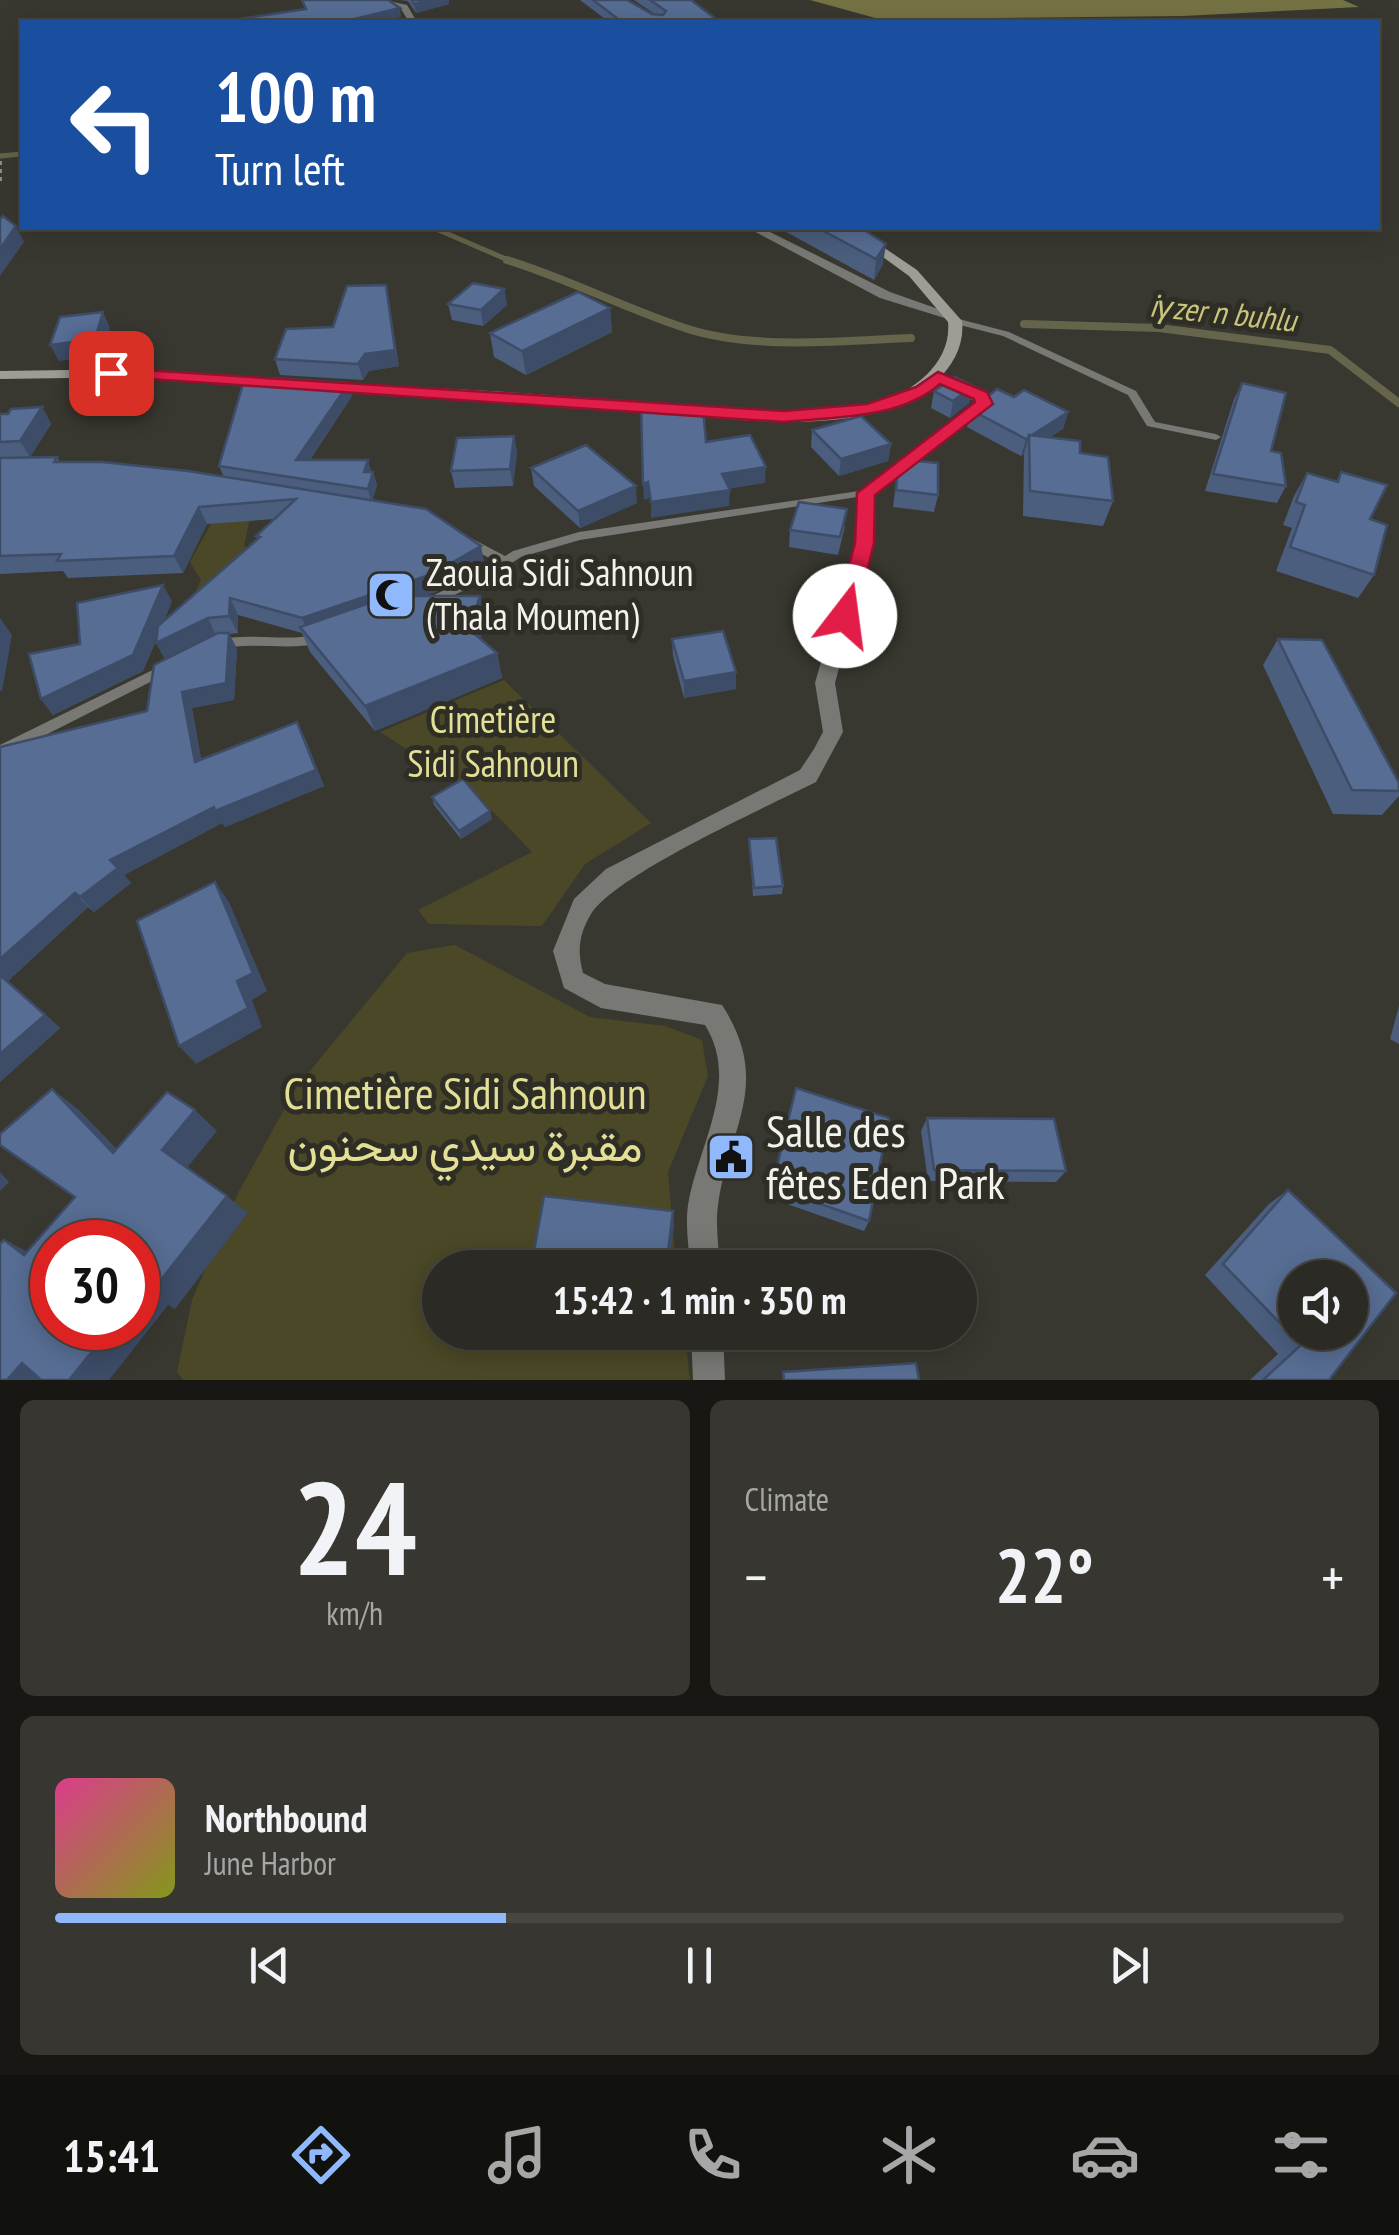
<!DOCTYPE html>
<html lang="en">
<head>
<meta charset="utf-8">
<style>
	body { margin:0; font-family:"PT Sans Narrow",Vazirmatn,sans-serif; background:#373631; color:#f1f3f6; height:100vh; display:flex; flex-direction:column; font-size:38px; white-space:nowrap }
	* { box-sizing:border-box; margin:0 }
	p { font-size:32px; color:#a6a7a6 }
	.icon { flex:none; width:55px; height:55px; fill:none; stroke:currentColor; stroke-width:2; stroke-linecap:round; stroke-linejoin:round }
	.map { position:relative; height:1380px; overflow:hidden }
	.sheet { display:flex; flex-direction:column; gap:20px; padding:20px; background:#181714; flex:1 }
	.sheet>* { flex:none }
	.top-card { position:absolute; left:20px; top:20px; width:1360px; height:210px; border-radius:0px; box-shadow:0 5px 25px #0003,0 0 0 2px #474641; background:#1a4fa0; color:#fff; overflow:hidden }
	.buttons { position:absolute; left:1278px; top:1260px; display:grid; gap:20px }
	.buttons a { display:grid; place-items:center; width:90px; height:90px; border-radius:50%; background:#2b2a24; box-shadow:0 5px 25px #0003,0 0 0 2px #474641; font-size:50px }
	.speed { position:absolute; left:30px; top:1220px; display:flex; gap:20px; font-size:50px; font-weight:700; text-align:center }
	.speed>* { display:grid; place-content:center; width:130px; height:130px; border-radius:50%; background:#2b2a24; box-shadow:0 5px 25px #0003,0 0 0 2px #474641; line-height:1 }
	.speed .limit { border:15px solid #d22; background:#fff; color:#111 }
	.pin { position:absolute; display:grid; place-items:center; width:85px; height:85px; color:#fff; margin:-42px; border-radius:20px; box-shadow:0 5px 15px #0006 }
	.me { position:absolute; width:110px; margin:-55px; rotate:15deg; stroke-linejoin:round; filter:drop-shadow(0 0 8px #0008) }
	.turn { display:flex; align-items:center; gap:35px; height:210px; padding:0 30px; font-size:45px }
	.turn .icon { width:130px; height:130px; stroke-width:2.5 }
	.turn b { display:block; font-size:70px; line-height:85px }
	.big { font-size:75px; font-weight:700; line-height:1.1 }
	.sheet .card { flex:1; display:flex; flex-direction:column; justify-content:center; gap:15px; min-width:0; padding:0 35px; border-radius:15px; background:#373631 }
	.sheet .dial { align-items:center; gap:0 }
	.dial b { font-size:130px; line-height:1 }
	.song { display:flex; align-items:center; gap:30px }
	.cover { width:120px; height:120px; border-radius:15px; background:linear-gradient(135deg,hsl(330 70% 55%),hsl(70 70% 35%)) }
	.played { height:10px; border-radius:5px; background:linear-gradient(90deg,#8fb8fd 35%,#474641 35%) }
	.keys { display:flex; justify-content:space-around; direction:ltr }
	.heat { display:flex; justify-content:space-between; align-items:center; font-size:55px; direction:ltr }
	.sheet .tiles { flex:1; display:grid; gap:20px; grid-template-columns:1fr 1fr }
	.card:last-child { grid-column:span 2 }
	.trip { position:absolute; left:422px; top:1250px; width:555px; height:100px; border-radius:50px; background:#2b2a24; box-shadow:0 5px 25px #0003,0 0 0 2px #474641; font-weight:700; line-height:100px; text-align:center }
	.tabs { display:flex; height:160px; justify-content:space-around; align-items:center; background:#11110e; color:#a6a7a6 }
	.tabs .icon { width:70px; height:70px }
	.tabs .active { color:#8fb8fd }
	.tabs b { font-size:45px; color:#f1f3f6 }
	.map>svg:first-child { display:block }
	.green { fill:#4a4826 }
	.forest { fill:#767345 }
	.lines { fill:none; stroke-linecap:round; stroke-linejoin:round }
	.stream-far1 { stroke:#66654b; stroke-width:5 }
	.stream { stroke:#66654b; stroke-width:8 }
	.path { stroke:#8c8c84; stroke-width:4; stroke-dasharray:4 4; stroke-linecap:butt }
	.service { fill:#787874; fill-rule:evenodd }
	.minor { fill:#787874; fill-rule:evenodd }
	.secondary { fill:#9d9c95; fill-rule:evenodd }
	.wall { fill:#4b5e7e }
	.shaded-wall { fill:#3d4c67 }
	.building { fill:#576d93; stroke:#3d4c67; stroke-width:2.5; fill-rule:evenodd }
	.route { fill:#e11d48; stroke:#92132f; stroke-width:2.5 }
	.labels { text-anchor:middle; stroke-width:10; stroke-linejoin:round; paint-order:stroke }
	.far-water-label { font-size:32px; font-style:italic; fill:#cac57c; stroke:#2e2e26 }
	.poi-label { font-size:38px; fill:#f3f3ed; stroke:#2e2e26; text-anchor:start }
	.park-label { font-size:38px; fill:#e3df95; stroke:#2e2e26 }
	.near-park-label { font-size:45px; fill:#e3df95; stroke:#2e2e26 }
	.near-poi-label { font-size:45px; fill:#f3f3ed; stroke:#2e2e26; text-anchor:start }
</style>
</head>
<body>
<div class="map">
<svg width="1399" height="1380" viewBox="0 0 1399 1380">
	<rect width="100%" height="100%" fill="#393830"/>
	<!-- green -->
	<g class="green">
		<polygon points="254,500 244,546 264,558 194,596 201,580 190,562 223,502"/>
		<polygon points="504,680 651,823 585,864 542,926 429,924 418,910 532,852 475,793 380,732"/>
		<polygon points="455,945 590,1017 665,1026 702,1040 708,1076 668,1172 676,1267 440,1268 440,1332 685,1333 690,1380 183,1380 177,1372 192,1300 238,1193 296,1088 407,953"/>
	</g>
	<!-- forest -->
	<polygon class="forest" points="810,0 1343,0 1359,7 1183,16 879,19"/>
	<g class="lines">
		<!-- stream-far1 -->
		<g class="stream-far1">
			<polyline points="0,156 22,154"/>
			<polyline points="434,228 515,263"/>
		</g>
		<!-- stream -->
		<g class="stream">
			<path d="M 507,260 C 569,279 626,309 688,329 C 754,350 842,341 911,338"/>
			<polyline points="1024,324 1159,328 1330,350 1399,403"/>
		</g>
		<!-- path -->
		<polyline class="path" points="0,161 0,183"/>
		<!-- service -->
		<g class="service">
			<polygon points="955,318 1009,332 1136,391 1155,422 1216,434 1221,437 1216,440 1147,426 1128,395 1003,336 952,323 950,321"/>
			<polygon points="866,490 870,491 870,495 580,540 521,557 487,579 434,605 426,605 424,602 426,599 479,573 496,562 463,543 461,540 467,536 505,556 513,551 579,532"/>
			<path d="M 320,634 L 325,636 L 327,639 L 325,642 C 290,652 254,641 218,649 L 211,644 L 213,641 C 249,631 285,643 320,634 Z"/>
			<polygon points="167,663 172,665 174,668 172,671 0,758 0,745"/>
		</g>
		<!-- minor -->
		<g class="minor">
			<polygon points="384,0 407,5 417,22 409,22 401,9"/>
			<polygon points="748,228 762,228 890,292 958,316 951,320 880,298"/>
			<path d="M 938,373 L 986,393 L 991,403 L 874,495 L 873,543 L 835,683 L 843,732 L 816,782 C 767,807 616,874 591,914 C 579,934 577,951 583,973 L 605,984 L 722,1005 C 773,1084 729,1126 718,1205 C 715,1226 719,1247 720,1268 L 690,1268 C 689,1247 685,1226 688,1205 C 698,1145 741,1083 705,1025 L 601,1008 L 564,988 L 553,951 L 574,899 L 606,869 L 800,770 L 814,749 L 823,732 L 815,683 L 855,543 L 858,493 L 976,402 L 933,380 L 931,377 Z"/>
			<polygon points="691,1332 723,1332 725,1380 693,1380"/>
		</g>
		<!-- secondary -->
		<g class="secondary">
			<path d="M 843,228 L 855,228 L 917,270 L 962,321 C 967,366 922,400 883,411 C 801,433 709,416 626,409 C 525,401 423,396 322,391 L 315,387 L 322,383 C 427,387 531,393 635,401 C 714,407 803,425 879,402 C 914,392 952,362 948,322 L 909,276 Z"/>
			<polygon points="138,369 288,382 295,386 288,390 138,377 0,379 0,371"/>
		</g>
	</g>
	<!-- wall -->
	<g class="wall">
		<polygon points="400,0 449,0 449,4 416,13 408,1"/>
		<polygon points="580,0 627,0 652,14 656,15 634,0 691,0 720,22 609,22"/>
		<polygon points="779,228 861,228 883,264 874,280"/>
		<polygon points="386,285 399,366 369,371 363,380 280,375 275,359 333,327"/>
		<polygon points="504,289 507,305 483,326 452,320 448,304"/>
		<polygon points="610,308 612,332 526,375 494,357 490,333"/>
		<polygon points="1242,383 1286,486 1277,503 1205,491 1234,399"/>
		<polygon points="973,386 969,403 950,418 931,408 934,391"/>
		<polygon points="352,396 310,460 373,472 377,485 372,501 481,546 484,563 436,592 422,596 480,596 486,622 480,639 497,653 502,678 375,731 310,652 302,633 238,615 238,633 229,634 237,649 234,700 192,708 201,759 305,738 324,786 225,827 222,823 124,875 131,883 94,912 88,907 8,981 60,1028 0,1082 0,747 147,711 165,659 156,643 157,638 143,671 53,715 41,699 80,644 172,601 164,621 257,539 256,536 275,519 207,524 183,573 68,578 63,571 0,574 0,414 42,407 51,424 30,457 57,457 60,462 224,477 219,466"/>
		<polygon points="1014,397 1068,412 1063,429 1050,437 1080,453 1113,501 1103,526 1023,516 1024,454 1021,456 967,427 971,410"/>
		<polygon points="812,430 891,444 888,461 839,476 811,447"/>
		<polygon points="514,436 517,452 513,486 455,488 451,471"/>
		<polygon points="898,467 938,495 934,512 893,507"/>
		<polygon points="531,468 637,503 580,528 534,486"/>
		<polygon points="1341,472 1370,519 1374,575 1358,598 1276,571 1292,528 1283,525 1294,496 1307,473 1336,482"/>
		<polygon points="845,526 838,555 789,547 790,530"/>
		<polygon points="672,639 736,672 736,689 684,698 673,656"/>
		<polygon points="1278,639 1399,783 1399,796 1382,815 1333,814 1263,665"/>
		<polygon points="432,797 492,819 461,839 434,805"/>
		<polygon points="749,839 783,886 782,894 753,896"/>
		<polygon points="1399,1006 1399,1044 1390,1039"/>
		<polygon points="927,1118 1066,1171 1056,1182 928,1181 921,1131"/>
		<polygon points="772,1187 869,1221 864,1231 770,1198"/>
		<polygon points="1288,1190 1329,1380 1250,1380 1278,1354 1205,1275 1269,1204"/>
	</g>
	<!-- shaded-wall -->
	<g class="shaded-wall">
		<polygon points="430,0 449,0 449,4 416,13 414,4"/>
		<polygon points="400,8 401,17 380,22 342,22"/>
		<polygon points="16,226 24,242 0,276 0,249"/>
		<polygon points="886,244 883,264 874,280 876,259"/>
		<polygon points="386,285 399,366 369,371 363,380 358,364"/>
		<polygon points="504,289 507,305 483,326 481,310"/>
		<polygon points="610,308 612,332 526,375 522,351"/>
		<polygon points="103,312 110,328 103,356 59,361 50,345"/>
		<polygon points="349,383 352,396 301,473 296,460"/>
		<polygon points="973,386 969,403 950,418 953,401"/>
		<polygon points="42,407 51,424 30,457 20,441"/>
		<polygon points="1068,412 1063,429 1030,450 1029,437"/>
		<polygon points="514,436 517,452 513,486 510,469"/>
		<polygon points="1029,437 1024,454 1021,456 1026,439"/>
		<polygon points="891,444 888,461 839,476 841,459"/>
		<polygon points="368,460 372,473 364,472"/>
		<polygon points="766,467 765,483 721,490 722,474"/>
		<polygon points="373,472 377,485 371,502 368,489"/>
		<polygon points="648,482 649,498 644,500 643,484"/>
		<polygon points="636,486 637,503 580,528 578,511"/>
		<polygon points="730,490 729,506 651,518 651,502"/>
		<polygon points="199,507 207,524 183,573 174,556"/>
		<polygon points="481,546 484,563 436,592 309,635 302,618"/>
		<polygon points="163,585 172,601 143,671 53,715 41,699"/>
		<polygon points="480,596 486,622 475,654 469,629"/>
		<polygon points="230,598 238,615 238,633 229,616"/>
		<polygon points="0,618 12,635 2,691 0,691"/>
		<polygon points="208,618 216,636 166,660 156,643"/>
		<polygon points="229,633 237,649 234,700 192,708 204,778 195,762 182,692"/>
		<polygon points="497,653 502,678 375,731 365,706"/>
		<polygon points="736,672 736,689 684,698 684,681"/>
		<polygon points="297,722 324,786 225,827 222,823 124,875 131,883 94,912 80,897 110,860"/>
		<polygon points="490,811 492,819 461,839 459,831"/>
		<polygon points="215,882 229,902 267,991 252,1000 262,1027 196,1064 179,1046 237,981"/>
		<polygon points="75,893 88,907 8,981 60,1028 0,1082 0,959"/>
		<polygon points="52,1089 79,1110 139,1172 113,1153"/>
		<polygon points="195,1110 217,1131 186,1169 162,1150"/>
		<polygon points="0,1172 9,1182 0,1191"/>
		<polygon points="227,1196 248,1213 175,1309 168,1305 109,1380 69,1380 111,1328 138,1328 138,1295"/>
		<polygon points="673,1211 674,1226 669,1268 666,1268"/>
		<polygon points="4,1240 36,1256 24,1255"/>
		<polygon points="22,1363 50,1380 7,1380"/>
	</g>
	<!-- building -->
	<g class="building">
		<polygon points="302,0 388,0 400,8 342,22 243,22 239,19 306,9"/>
		<polygon points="412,0 430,0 414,4"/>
		<polygon points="593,0 627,0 652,14 663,15 666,11 650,0 691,0 720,22 622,22"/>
		<polygon points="3,216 16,226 0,249 0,219"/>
		<polygon points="818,228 861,228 886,244 876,259"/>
		<polygon points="473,283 504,289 481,310 448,304"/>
		<polygon points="386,285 395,350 365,354 358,364 275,359 286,329 333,327 347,286"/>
		<polygon points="578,292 610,308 522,351 490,333"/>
		<polygon points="103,312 95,339 50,345 60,317"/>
		<polygon points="955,377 973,386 953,401 934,391"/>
		<polygon points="270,378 349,383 296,460 368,460 364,472 373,472 368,489 219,466 243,384 268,384"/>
		<polygon points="1242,383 1286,393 1271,451 1281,453 1286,486 1213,474"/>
		<polygon points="997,389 1014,397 1024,390 1068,412 1032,435 1029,435 1029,437 1026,439 971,410"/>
		<polygon points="641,406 703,408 706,442 750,435 766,467 722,474 730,490 651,502 648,482 643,484"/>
		<polygon points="42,407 20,441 0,442 0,414 8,414 11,409"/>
		<polygon points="861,416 891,444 841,459 812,430"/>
		<polygon points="1029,435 1080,441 1080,453 1108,457 1113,501 1030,491"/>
		<polygon points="514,436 510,469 451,471 457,438"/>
		<polygon points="586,445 636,486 578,511 531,468"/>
		<polygon points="57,457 54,462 102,462 188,471 426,509 481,546 432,574 302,618 230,598 229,616 208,618 156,643 158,626 260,537 256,536 296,499 199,507 174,556 57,561 61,554 0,556 0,458"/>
		<polygon points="906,460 938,463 938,495 896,490 898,467"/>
		<polygon points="1341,472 1387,485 1370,519 1387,525 1374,575 1290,547 1305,505 1296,502 1307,473 1338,482"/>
		<polygon points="799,502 847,509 840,537 790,530"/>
		<polygon points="163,585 133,655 41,699 29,654 80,644 77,603"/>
		<polygon points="390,596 480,596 469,629 497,653 365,706 300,627"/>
		<polygon points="723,631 736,672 684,681 672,639"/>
		<polygon points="218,633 229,633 226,683 182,692 195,762 297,722 316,770 215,811 214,807 110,860 118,868 80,897 75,893 0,959 0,747 147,711 154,665"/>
		<polygon points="1278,639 1322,640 1399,783 1399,791 1352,790"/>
		<polygon points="463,779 490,811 459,831 432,797"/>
		<polygon points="776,838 783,886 754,888 749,839"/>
		<polygon points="215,882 253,973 237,981 248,1008 179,1046 137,921"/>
		<polygon points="0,975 45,1015 0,1054"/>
		<polygon points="796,1088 889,1118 869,1221 772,1187"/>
		<polygon points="52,1089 113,1153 167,1092 195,1110 162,1150 227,1196 149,1295 142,1289 138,1295 138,1242 52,1242 52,1328 111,1328 69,1380 41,1380 22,1363 7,1380 0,1380 0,1244 4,1240 24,1255 75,1197 0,1145 0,1134"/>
		<polygon points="927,1118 1054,1119 1066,1171 934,1170"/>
		<path d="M 1288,1190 L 1396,1293 L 1329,1380 L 1263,1380 L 1301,1345 L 1223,1264 ZM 1295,1278 L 1350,1278 L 1350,1332 L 1295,1332 Z"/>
		<polygon points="544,1196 673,1211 666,1268 531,1268"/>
		<polygon points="916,1363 919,1380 784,1380 783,1372"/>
	</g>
	<!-- route -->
	<path class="route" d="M 111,368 L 784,411 L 867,404 L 916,387 L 938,372 L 987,392 L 993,404 L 875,495 L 874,543 L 856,616 L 845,624 L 835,616 L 855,543 L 857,493 L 975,402 L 974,399 L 940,384 C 900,419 835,417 784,422 L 105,376 L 105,370 Z"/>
	<!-- icons -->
	<defs>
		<g id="mosque-square" transform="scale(2.5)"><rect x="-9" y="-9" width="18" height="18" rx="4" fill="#8fb8fd" stroke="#2e2e26"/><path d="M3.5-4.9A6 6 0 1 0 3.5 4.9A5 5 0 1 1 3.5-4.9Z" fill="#111"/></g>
		<g id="civic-square" transform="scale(2.5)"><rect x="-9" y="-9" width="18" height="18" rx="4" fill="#8fb8fd" stroke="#2e2e26"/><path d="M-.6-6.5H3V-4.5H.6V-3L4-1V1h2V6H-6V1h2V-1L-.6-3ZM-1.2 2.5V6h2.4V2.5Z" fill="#111"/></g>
	</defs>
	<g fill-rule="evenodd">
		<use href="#mosque-square" x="391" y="595"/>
		<use href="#civic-square" x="731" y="1157"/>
	</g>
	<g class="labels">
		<!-- far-water labels -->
		<g class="far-water-label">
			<text transform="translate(1223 313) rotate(6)" y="11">iγzer n buhlu</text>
		</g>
		<!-- poi labels -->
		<g class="poi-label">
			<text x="426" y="586">Zaouia Sidi Sahnoun<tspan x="426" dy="44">(Thala Moumen)</tspan></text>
		</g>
		<!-- park labels -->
		<g class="park-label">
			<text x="493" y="733">Cimetière<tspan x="493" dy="44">Sidi Sahnoun</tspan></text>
		</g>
		<!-- near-park labels -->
		<g class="near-park-label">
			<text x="465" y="1109">Cimetière Sidi Sahnoun<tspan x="465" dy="52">مقبرة سيدي سحنون</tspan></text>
		</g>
		<!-- near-poi labels -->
		<g class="near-poi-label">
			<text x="766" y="1147">Salle des<tspan x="766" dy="52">fêtes Eden Park</tspan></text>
		</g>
	</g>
</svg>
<div class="buttons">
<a><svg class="icon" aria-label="sound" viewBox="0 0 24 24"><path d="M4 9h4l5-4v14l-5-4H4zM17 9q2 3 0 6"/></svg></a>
</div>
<div class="speed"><div class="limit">30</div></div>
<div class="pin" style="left:111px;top:373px;background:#d93025"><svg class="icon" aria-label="arrive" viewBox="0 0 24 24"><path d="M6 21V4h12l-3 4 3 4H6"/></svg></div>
<svg class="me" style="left:845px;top:616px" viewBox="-20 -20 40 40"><circle r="19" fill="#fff"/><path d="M0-13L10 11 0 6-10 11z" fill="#e11d48"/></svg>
<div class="trip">15:42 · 1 min · 350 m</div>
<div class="top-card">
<div class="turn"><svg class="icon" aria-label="left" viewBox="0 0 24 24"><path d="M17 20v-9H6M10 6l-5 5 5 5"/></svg><div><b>100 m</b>Turn left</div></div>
</div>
</div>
<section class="sheet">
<div class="tiles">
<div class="card dial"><b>24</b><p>km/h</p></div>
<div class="card"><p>Climate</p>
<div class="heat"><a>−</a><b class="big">22°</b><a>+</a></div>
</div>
<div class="card">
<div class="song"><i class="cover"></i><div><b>Northbound</b><p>June Harbor</p></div></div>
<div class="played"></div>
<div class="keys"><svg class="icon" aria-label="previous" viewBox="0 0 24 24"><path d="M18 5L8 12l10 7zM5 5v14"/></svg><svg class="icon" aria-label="pause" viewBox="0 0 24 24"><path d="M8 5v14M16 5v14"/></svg><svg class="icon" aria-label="next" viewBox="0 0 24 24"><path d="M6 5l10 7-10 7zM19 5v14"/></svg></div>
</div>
</div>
</section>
<nav class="tabs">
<b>15:41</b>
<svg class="icon active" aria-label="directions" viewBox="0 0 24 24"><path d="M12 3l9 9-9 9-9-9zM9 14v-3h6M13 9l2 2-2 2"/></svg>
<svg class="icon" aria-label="music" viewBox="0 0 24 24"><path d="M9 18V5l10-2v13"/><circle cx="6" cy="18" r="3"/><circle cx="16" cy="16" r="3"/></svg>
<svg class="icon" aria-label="phone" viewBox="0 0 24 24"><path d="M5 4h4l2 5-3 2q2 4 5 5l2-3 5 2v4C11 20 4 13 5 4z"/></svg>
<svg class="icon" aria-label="climate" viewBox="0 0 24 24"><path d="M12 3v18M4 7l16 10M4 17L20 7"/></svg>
<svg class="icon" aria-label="car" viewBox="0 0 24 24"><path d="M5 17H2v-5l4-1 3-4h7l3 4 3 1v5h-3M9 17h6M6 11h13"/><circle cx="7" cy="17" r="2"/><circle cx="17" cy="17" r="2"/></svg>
<svg class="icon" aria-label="filters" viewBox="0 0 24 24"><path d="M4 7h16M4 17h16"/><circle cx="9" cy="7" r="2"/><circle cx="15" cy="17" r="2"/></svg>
</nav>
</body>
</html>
